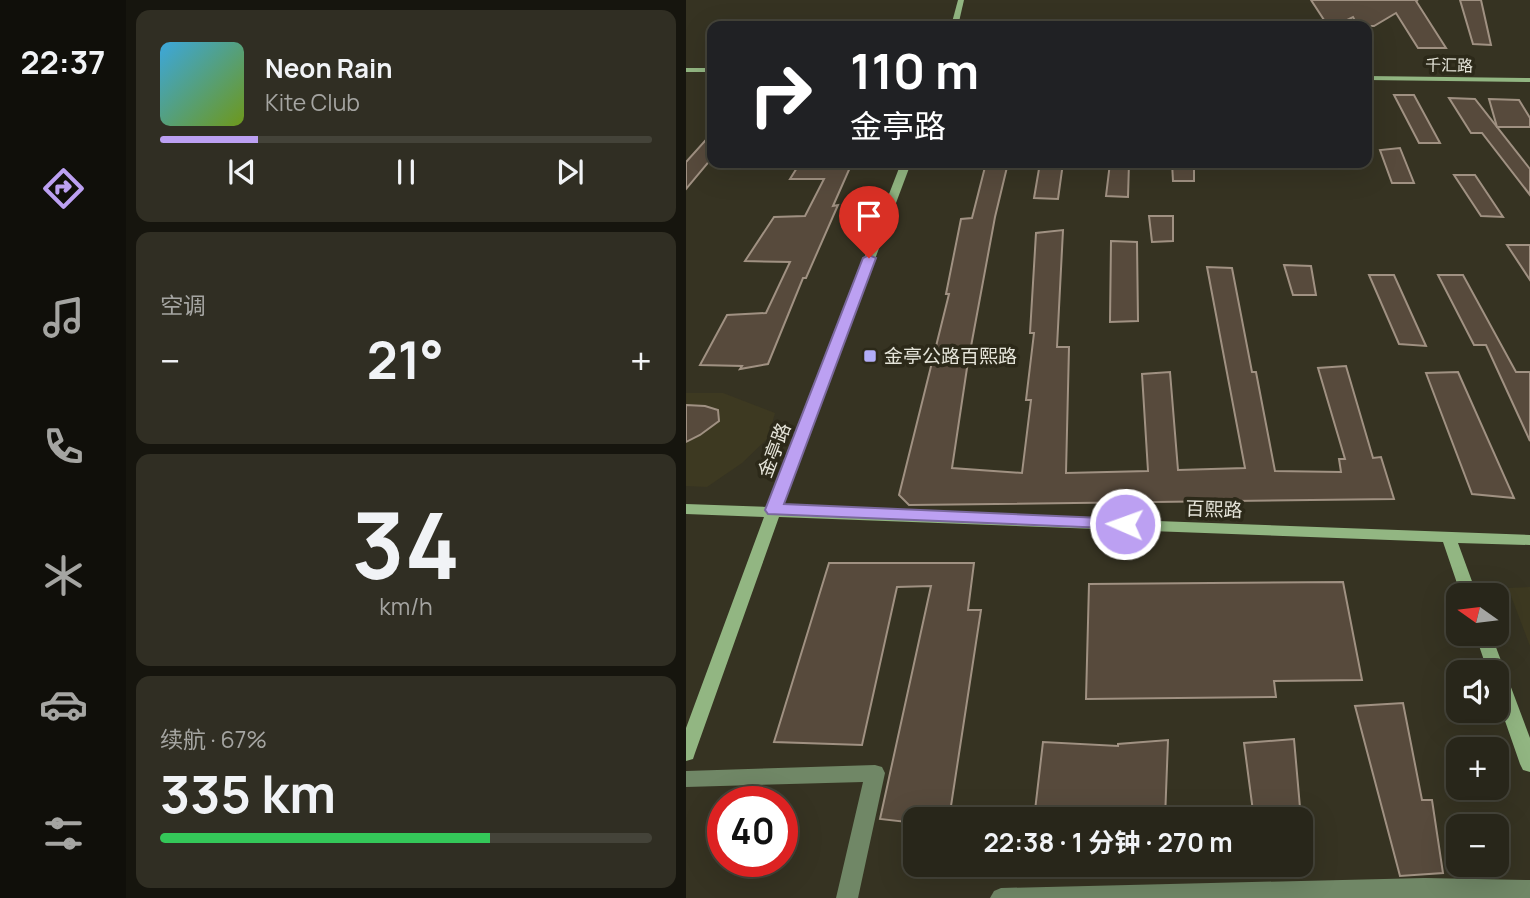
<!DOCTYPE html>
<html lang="zh">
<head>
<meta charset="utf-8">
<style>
	body { margin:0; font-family:Manrope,"Noto Sans SC",sans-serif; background:#302e23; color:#f1f3f6; height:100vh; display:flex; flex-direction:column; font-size:26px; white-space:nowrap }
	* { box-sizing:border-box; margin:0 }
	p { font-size:23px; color:#a5a5a2 }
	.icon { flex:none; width:38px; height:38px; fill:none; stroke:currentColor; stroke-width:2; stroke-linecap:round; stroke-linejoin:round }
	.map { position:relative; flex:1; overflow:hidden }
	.sheet { display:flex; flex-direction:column; gap:10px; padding:10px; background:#16150e; width:560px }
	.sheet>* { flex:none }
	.banner { position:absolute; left:21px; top:21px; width:665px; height:147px; border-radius:14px; box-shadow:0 7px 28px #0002,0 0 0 2px #444339; background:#202124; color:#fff; overflow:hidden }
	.needle { width:46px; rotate:284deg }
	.tools { position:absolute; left:760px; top:583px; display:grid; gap:14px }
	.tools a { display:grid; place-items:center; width:63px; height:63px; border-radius:14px; background:#28261a; box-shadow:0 7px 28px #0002,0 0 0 2px #444339; font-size:35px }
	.speed { position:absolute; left:21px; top:786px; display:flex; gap:14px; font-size:35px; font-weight:700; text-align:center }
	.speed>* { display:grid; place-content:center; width:91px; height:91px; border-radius:50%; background:#28261a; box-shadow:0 7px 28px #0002,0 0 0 2px #444339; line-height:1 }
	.speed .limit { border:10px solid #d22; background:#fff; color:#111 }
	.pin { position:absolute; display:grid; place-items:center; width:60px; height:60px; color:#fff; margin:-72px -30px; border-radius:50% 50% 50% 0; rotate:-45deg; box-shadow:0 0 7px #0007 }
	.pin .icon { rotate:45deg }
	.me { position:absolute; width:77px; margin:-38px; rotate:272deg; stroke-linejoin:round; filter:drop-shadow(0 0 5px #0008) }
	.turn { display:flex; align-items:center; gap:24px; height:147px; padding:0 28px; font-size:32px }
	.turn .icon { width:91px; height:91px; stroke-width:2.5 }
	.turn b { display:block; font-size:49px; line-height:60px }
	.big { font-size:52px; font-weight:700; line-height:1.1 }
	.sheet .card { flex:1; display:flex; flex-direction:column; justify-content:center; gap:10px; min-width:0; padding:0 24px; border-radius:14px; background:#302e23 }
	.sheet .dial { align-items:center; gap:0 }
	.dial b { font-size:91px; line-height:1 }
	.song { display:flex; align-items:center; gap:21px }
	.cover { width:84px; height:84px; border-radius:10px; background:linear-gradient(135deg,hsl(200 70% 55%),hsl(80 70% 35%)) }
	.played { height:7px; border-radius:4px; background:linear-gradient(90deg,#bca0f2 20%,#444339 20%) }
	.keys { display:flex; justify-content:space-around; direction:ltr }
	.heat { display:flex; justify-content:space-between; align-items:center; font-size:38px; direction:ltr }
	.charge { height:10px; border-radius:5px; background:linear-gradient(90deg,#34c759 67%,#444339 0) }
	.trip { position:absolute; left:217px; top:807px; width:410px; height:70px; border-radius:14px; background:#28261a; box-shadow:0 7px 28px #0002,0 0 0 2px #444339; font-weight:700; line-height:70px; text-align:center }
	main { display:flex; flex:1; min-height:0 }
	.menu { display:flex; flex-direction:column; width:126px; justify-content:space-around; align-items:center; background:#100f0a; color:#a5a5a2 }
	.menu .icon { width:49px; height:49px }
	.menu .on { color:#bca0f2 }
	.menu b { font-size:32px; color:#f1f3f6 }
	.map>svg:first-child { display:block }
	.built { fill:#3d3921 }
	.building { fill:#574a3c; stroke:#a09182; stroke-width:2 }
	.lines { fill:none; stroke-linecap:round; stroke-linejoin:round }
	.street { fill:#708766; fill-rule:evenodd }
	.secondary { fill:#92b682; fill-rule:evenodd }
	.route { fill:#bca0f2; stroke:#7a689d; stroke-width:2 }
	.poi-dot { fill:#b2adf9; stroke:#2c2919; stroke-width:2.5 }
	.labels { text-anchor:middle; stroke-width:7; stroke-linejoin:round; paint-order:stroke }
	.far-street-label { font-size:16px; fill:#e5e4d9; stroke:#2c2919 }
	.poi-label { font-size:19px; fill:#e5e4d9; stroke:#2c2919; text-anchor:start }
	.street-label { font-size:19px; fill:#e5e4d9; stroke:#2c2919 }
</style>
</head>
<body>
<main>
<nav class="menu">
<b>22:37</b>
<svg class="icon on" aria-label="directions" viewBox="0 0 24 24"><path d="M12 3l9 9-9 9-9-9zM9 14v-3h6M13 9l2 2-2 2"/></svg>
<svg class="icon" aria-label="music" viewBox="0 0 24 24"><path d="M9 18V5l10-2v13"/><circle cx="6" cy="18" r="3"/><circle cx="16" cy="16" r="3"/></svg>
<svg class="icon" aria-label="phone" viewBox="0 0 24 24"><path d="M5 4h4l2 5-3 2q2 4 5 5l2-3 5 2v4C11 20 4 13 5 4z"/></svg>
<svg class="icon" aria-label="climate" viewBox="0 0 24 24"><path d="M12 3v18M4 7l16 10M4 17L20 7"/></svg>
<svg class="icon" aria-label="car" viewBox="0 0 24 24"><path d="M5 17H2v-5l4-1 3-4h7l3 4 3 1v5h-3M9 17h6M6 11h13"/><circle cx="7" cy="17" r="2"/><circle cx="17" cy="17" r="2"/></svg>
<svg class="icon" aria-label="filters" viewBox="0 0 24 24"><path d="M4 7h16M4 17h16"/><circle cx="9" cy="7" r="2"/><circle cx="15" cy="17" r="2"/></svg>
</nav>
<section class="sheet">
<div class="card">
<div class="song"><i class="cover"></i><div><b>Neon Rain</b><p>Kite Club</p></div></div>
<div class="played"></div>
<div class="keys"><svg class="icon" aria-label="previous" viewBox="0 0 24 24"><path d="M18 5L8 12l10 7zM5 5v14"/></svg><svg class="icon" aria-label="pause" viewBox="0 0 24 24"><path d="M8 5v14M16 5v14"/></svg><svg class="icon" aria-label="next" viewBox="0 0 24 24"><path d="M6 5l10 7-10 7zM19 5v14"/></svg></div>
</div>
<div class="card"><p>空调</p>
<div class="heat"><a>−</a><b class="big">21°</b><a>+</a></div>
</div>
<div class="card dial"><b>34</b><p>km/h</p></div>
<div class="card"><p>续航 · 67%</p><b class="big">335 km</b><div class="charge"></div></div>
</section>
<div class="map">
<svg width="844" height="898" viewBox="0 0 844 898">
	<rect width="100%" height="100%" fill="#363322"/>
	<!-- built -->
	<g class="built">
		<polygon points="0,393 37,393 89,413 82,438 56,463 21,487 0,486"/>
		<polygon points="844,587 844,646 822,588"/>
	</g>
	<!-- building -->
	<g class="building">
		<polygon points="625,0 732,0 730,1 760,48 732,48 710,13 688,26 672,26 667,17 649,26 642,26"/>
		<polygon points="774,0 795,0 805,45 787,44"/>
		<polygon points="708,95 728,95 754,143 733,143"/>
		<polygon points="763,98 789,99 844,169 844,195 796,133 785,133"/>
		<polygon points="803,99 833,100 844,118 844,127 811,127"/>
		<polygon points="26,133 26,158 0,189 0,162"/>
		<polygon points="714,148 728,183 706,183 694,150"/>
		<polygon points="114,163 166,163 147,206 152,205 120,278 117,278 82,364 54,369 56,366 14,365 41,315 80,313 104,262 59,261 88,217 119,216 138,179 104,179"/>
		<polygon points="300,163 322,163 309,217 281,368 266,468 336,473 345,400 340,400 348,333 344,333 350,233 377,230 371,347 383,347 380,473 462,471 456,374 484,372 492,470 559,468 521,267 546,268 566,372 570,372 589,471 655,472 653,459 659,459 632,368 660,366 687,458 695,457 708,499 223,505 213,495 263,294 260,294 275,219 286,218"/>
		<polygon points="354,163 377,163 372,199 348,198"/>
		<polygon points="424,163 443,163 442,197 420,196"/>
		<polygon points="486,163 508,163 508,181 487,181"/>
		<polygon points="768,175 789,175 817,217 795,216"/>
		<polygon points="463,216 487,216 487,241 466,242"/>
		<polygon points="425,241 451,242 452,321 424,322"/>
		<polygon points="821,245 844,245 844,280"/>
		<polygon points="598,265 625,266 630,295 607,295"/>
		<polygon points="683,275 708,275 740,346 713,344"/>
		<polygon points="752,275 777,275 830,372 844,372 844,441 800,345 788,345"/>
		<polygon points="772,372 828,498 786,494 740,373"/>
		<polygon points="0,405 19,406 32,410 33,421 14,435 0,442"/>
		<polygon points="143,563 288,563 282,610 295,610 263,819 229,819 229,823 194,819 245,586 211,587 176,745 88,742"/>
		<polygon points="657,582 676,680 588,681 590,697 400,699 403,584"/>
		<polygon points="717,703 736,800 746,800 757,873 714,876 669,706"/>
		<polygon points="608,739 615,819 568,819 558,743"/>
		<polygon points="482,740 479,819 348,819 357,742 432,746 432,744"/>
	</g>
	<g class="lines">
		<!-- street -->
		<g class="street">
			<polygon points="189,765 196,767 199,773 172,898 150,898 177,782 0,787 0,771"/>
			<polygon points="739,878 844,880 844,898 304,898 308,891 315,888"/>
		</g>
		<!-- secondary -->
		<g class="secondary">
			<polygon points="272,0 278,0 272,26 265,26"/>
			<rect x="0" y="68" width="26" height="4"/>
			<polygon points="681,76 844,78 844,82 681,80"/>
			<polygon points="215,163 225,163 96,507 844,535 844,545 772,543 791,595 775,595 757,542 93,517 9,753 7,759 0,761 0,728 78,517 0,514 0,504 82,507"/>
			<polygon points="789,634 805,634 844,738 844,772 837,770 834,764 810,695 810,672 802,672"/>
		</g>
	</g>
	<!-- route -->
	<polygon class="route" points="183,255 190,258 98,504 439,519 447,524 445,529 82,514 79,510 177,258"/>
	<!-- markers -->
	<rect class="poi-dot" x="177" y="349" width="14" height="14" rx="3.5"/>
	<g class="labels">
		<!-- far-street labels -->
		<g class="far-street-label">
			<text transform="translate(763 65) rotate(1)" y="6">千汇路</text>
		</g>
		<!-- poi labels -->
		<g class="poi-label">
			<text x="198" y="363">金亭公路百熙路</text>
		</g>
		<!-- street labels -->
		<g class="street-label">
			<text transform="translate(88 450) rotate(-69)" y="7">金亭路</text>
			<text transform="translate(528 509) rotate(2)" y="7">百熙路</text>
		</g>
	</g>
</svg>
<div class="tools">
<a><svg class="needle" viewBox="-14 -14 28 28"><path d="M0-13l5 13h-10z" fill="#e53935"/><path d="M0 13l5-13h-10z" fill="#a5a5a2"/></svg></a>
<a><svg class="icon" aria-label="sound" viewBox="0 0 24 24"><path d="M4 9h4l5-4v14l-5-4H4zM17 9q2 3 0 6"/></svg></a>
<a>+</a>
<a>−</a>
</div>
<div class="speed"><div class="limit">40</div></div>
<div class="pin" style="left:183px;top:258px;background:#d93025"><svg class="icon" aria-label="arrive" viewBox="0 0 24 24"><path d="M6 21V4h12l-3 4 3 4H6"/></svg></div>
<svg class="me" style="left:439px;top:524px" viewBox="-20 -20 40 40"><circle r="17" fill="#bca0f2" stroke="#fff" stroke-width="3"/><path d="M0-11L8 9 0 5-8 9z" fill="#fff"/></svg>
<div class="trip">22:38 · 1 分钟 · 270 m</div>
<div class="banner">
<div class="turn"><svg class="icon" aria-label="right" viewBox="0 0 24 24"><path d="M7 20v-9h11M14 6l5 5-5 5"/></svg><div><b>110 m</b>金亭路</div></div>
</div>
</div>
</main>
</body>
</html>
